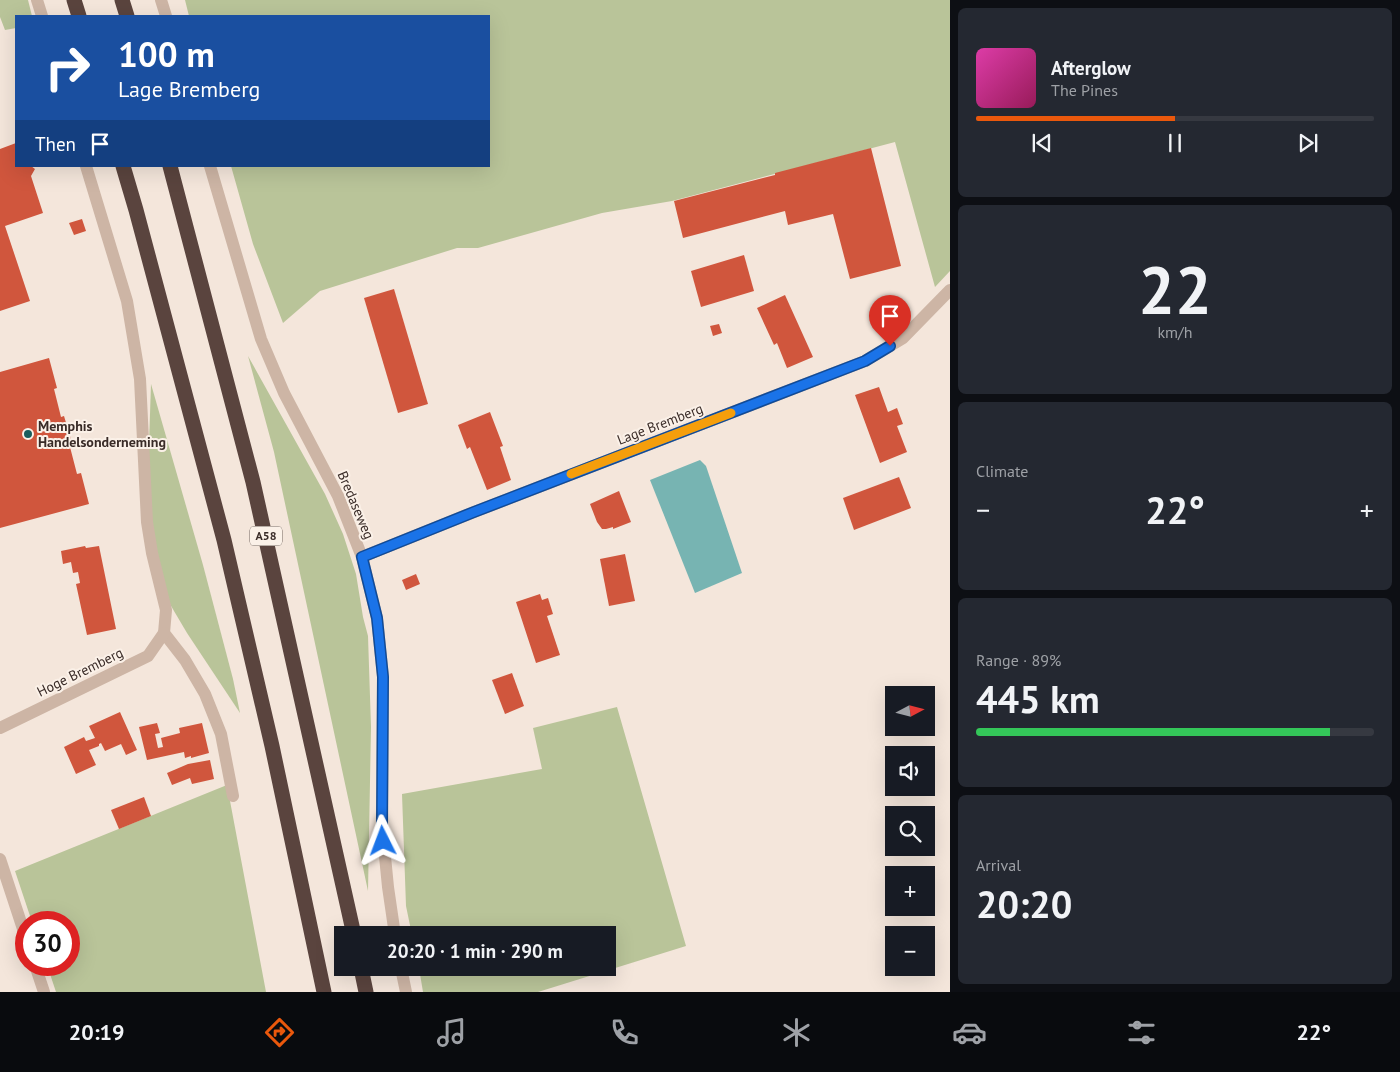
<!DOCTYPE html>
<html lang="en">
<head>
<meta charset="utf-8">
<style>
	body { margin:0; font-family:"PT Sans",sans-serif; background:#242831; color:#f1f3f6; height:100vh; display:flex; flex-direction:column; font-size:19px; white-space:nowrap }
	* { box-sizing:border-box; margin:0 }
	p { font-size:16px; color:#9ea1a6 }
	.icon { flex:none; width:28px; height:28px; fill:none; stroke:currentColor; stroke-width:2; stroke-linecap:round; stroke-linejoin:round }
	.map { position:relative; flex:1; overflow:hidden }
	.side { display:flex; flex-direction:column; gap:8px; padding:8px; background:#0d0f14; width:450px }
	.side>* { flex:none }
	.hud { position:absolute; left:15px; top:15px; width:475px; height:152px; border-radius:0px; box-shadow:0 5px 20px #0002; background:#1a4fa0; color:#fff; overflow:hidden }
	.needle { width:32px; rotate:83deg }
	.tools { position:absolute; left:885px; top:686px; display:grid; gap:10px }
	.tools a { display:grid; place-items:center; width:50px; height:50px; border-radius:0px; background:#171b24; box-shadow:0 5px 20px #0002; font-size:25px }
	.speed { position:absolute; left:15px; top:911px; display:flex; gap:10px; font-size:25px; font-weight:700; text-align:center }
	.speed>* { display:grid; place-content:center; width:65px; height:65px; border-radius:50%; background:#171b24; box-shadow:0 5px 20px #0002; line-height:1 }
	.speed .limit { border:8px solid #d22; background:#fff; color:#111 }
	.pin { position:absolute; display:grid; place-items:center; width:42px; height:42px; color:#fff; margin:-51px -21px; border-radius:50% 50% 50% 0; rotate:-45deg; box-shadow:0 0 5px #0007 }
	.pin .icon { rotate:45deg }
	.me { position:absolute; width:55px; margin:-28px; rotate:357deg; stroke-linejoin:round; filter:drop-shadow(0 0 4px #0008) }
	.turn { display:flex; align-items:center; gap:18px; height:105px; padding:0 20px; font-size:22px }
	.turn .icon { width:65px; height:65px; stroke-width:2.5 }
	.turn b { display:block; font-size:35px; line-height:42px }
	.then { display:flex; align-items:center; height:48px; padding:0 20px; background:#0003; gap:10px; font-size:19px }
	.big { font-size:38px; font-weight:700; line-height:1.1 }
	.side .tile { flex:1; display:flex; flex-direction:column; justify-content:center; gap:8px; min-width:0; padding:0 18px; border-radius:8px; background:#242831 }
	.side .dial { align-items:center; gap:0 }
	.dial b { font-size:65px; line-height:1 }
	.song { display:flex; align-items:center; gap:15px }
	.cover { width:60px; height:60px; border-radius:8px; background:linear-gradient(135deg,hsl(320 70% 55%),hsl(330 70% 35%)) }
	.played { height:5px; border-radius:2px; background:linear-gradient(90deg,#ea580c 50%,#363941 50%) }
	.keys { display:flex; justify-content:space-around; direction:ltr }
	.heat { display:flex; justify-content:space-between; align-items:center; font-size:28px; direction:ltr }
	.charge { height:8px; border-radius:4px; background:linear-gradient(90deg,#34c759 89%,#363941 0) }
	.trip { position:absolute; left:334px; top:926px; width:282px; height:50px; border-radius:0px; background:#171b24; box-shadow:0 5px 20px #0002; font-weight:700; line-height:50px; text-align:center }
	.tab-bar { display:flex; height:80px; justify-content:space-around; align-items:center; background:#090b0e; color:#9ea1a6 }
	.tab-bar .icon { width:35px; height:35px }
	.tab-bar .on { color:#ea580c }
	.tab-bar b { font-size:22px; color:#f1f3f6 }
	main { display:flex; flex:1; min-height:0 }
	.map>svg:first-child { display:block }
	.green { fill:#b9c499 }
	.water { fill:#77b4b2 }
	.building { fill:#d0563d }
	.lines { fill:none; stroke-linecap:round; stroke-linejoin:round }
	.minor { stroke:#cdb5a5; stroke-width:12 }
	.motorway { stroke:#5a443e; stroke-width:15 }
	.route-casing { stroke:#114b97; stroke-width:12 }
	.route { stroke:#1a73e8; stroke-width:9 }
	.slow { stroke:#f59e0b; stroke-width:9 }
	.poi-dot { fill:#195e5e; stroke:#fbf1e8; stroke-width:2 }
	.labels { text-anchor:middle; stroke-width:4; stroke-linejoin:round; paint-order:stroke }
	.shield { fill:#fbf1e8; stroke:#736661; stroke-width:1 }
	.shield-label { font-size:12px; font-weight:bold; fill:#392b27 }
	.street-label { font-size:14px; fill:#392b27; stroke:#fbf1e8 }
	.poi-label { font-size:14px; font-weight:bold; fill:#392b27; stroke:#fbf1e8; text-anchor:start }
</style>
</head>
<body>
<main>
<div class="map">
<svg width="950" height="992" viewBox="0 0 950 992">
	<rect width="100%" height="100%" fill="#f4e6db"/>
	<!-- green -->
	<g class="green">
		<polygon points="0,0 28,0 32,16 16,16 16,28 5,30 0,17"/>
		<polygon points="185,0 950,0 950,271 935,287 895,142 672,201 602,213 478,248 457,248 320,291 283,323 253,244 231,166 489,166 489,16 189,16"/>
		<polygon points="248,356 325,494 343,534 356,574 363,617 368,636 371,727 368,891 274,452"/>
		<polygon points="151,384 203,565 233,679 240,713 187,633 161,589 151,536 148,474"/>
		<polygon points="617,707 686,946 538,992 423,992 419,968 608,968 608,935 412,935 406,906 402,794 542,769 533,728"/>
		<polygon points="227,785 266,992 56,992 47,965 69,965 69,922 32,922 15,871"/>
	</g>
	<!-- water -->
	<polygon class="water" points="700,460 706,466 742,573 695,593 650,480"/>
	<!-- building -->
	<g class="building">
		<polygon points="16,143 16,166 31,166 35,169 31,176 43,213 5,226 30,301 0,311 0,149"/>
		<polygon points="871,148 901,266 850,279 833,214 788,225 785,211 683,238 674,201 775,175 775,173"/>
		<polygon points="82,219 86,231 74,235 69,223"/>
		<polygon points="744,255 754,291 701,307 691,271"/>
		<polygon points="394,289 428,404 398,413 364,298"/>
		<polygon points="785,295 813,357 787,368 777,343 774,345 757,308"/>
		<polygon points="719,324 722,333 713,336 710,326"/>
		<polygon points="49,358 57,388 54,389 61,417 64,416 73,446 70,447 77,474 81,473 89,504 0,528 0,372"/>
		<polygon points="879,387 888,412 897,408 903,424 897,426 907,452 880,463 855,395"/>
		<polygon points="490,412 503,446 500,447 511,480 487,490 470,447 467,449 458,425"/>
		<polygon points="899,477 911,508 854,530 843,498"/>
		<polygon points="619,491 631,522 613,529 613,527 606,529 602,529 597,522 590,504"/>
		<polygon points="85,546 86,548 99,546 116,629 87,635 76,584 80,583 78,572 73,573 71,562 63,564 61,551"/>
		<polygon points="625,554 635,601 609,606 600,559"/>
		<polygon points="416,574 420,584 406,590 402,580"/>
		<polygon points="540,594 542,600 548,598 553,614 547,616 560,655 536,663 516,602"/>
		<polygon points="512,673 524,706 505,714 492,680"/>
		<polygon points="120,712 137,750 126,755 121,744 105,751 101,743 99,744 99,746 89,750 96,765 76,774 64,747 84,737 86,741 95,738 89,726"/>
		<polygon points="157,723 160,733 155,734 158,748 163,747 161,738 180,733 179,728 202,723 209,753 191,758 191,756 185,758 184,752 147,760 139,727"/>
		<polygon points="210,760 214,779 192,784 190,778 172,785 167,773 188,764"/>
		<polygon points="144,797 151,816 119,829 111,810"/>
	</g>
	<g class="lines">
		<!-- minor -->
		<g class="minor">
			<polyline points="37,0 42,16"/>
			<polyline points="161,0 166,16"/>
			<polyline points="86,166 127,301 140,379 147,522 152,553 166,610 164,633 185,660 205,694 221,734 233,796"/>
			<polyline points="210,166 261,339 284,393 338,496 362,557 377,618 383,677 382,826 388,887 395,935"/>
			<polyline points="362,557 474,512 865,361 903,338 950,290"/>
			<polyline points="0,728 148,656 164,633"/>
			<polyline points="0,859 26,938"/>
			<polyline points="35,965 44,992"/>
			<polyline points="401,968 406,992"/>
		</g>
		<!-- motorway -->
		<g class="motorway">
			<polyline points="74,0 79,16"/>
			<polyline points="122,0 127,16"/>
			<polyline points="123,166 136,210 224,540 272,746 324,992"/>
			<polyline points="170,166 253,482 354,935"/>
			<polyline points="361,968 366,992"/>
		</g>
	</g>
	<g class="lines">
		<!-- route casing -->
		<g class="route-casing">
			<polyline id="route" points="383,841 382,826 383,677 377,618 362,557 474,512 865,361 890,346"/>
		</g>
		<!-- route -->
		<use href="#route" class="route"/>
		<!-- slow -->
		<polyline class="slow" points="571,474 731,413"/>
	</g>
	<!-- markers -->
	<circle class="poi-dot" cx="28" cy="434" r="5"/>
	<g class="labels">
		<!-- shield labels -->
		<rect class="shield" x="250" y="526.5" width="32" height="19" rx="4"/>
		<g class="shield-label">
			<text x="266" y="540">A58</text>
		</g>
		<!-- street labels -->
		<g class="street-label">
			<text transform="translate(660 424) rotate(-21)" y="5">Lage Bremberg</text>
			<text transform="translate(356 505) rotate(67)" y="5">Bredaseweg</text>
			<text transform="translate(80 672) rotate(-26)" y="5">Hoge Bremberg</text>
		</g>
		<!-- poi labels -->
		<g class="poi-label">
			<text x="38" y="431">Memphis<tspan x="38" dy="16">Handelsonderneming</tspan></text>
		</g>
	</g>
</svg>
<div class="tools">
<a><svg class="needle" viewBox="-14 -14 28 28"><path d="M0-13l5 13h-10z" fill="#e53935"/><path d="M0 13l5-13h-10z" fill="#9ea1a6"/></svg></a>
<a><svg class="icon" aria-label="sound" viewBox="0 0 24 24"><path d="M4 9h4l5-4v14l-5-4H4zM17 9q2 3 0 6"/></svg></a>
<a><svg class="icon" aria-label="search" viewBox="0 0 24 24"><circle cx="10" cy="10" r="6"/><path d="M15 15l6 6"/></svg></a>
<a>+</a>
<a>−</a>
</div>
<div class="speed"><div class="limit">30</div></div>
<div class="pin" style="left:890px;top:346px;background:#d93025"><svg class="icon" aria-label="arrive" viewBox="0 0 24 24"><path d="M6 21V4h12l-3 4 3 4H6"/></svg></div>
<svg class="me" style="left:383px;top:841px" viewBox="-20 -20 40 40"><path d="M0-17L14 15 0 8-14 15z" fill="#1a73e8" stroke="#fff" stroke-width="4"/></svg>
<div class="trip">20:20 · 1 min · 290 m</div>
<div class="hud">
<div class="turn"><svg class="icon" aria-label="right" viewBox="0 0 24 24"><path d="M7 20v-9h11M14 6l5 5-5 5"/></svg><div><b>100 m</b>Lage Bremberg</div></div>
<div class="then">Then<svg class="icon" aria-label="arrive" viewBox="0 0 24 24"><path d="M6 21V4h12l-3 4 3 4H6"/></svg></div>
</div>
</div>
<section class="side">
<div class="tile">
<div class="song"><i class="cover"></i><div><b>Afterglow</b><p>The Pines</p></div></div>
<div class="played"></div>
<div class="keys"><svg class="icon" aria-label="previous" viewBox="0 0 24 24"><path d="M18 5L8 12l10 7zM5 5v14"/></svg><svg class="icon" aria-label="pause" viewBox="0 0 24 24"><path d="M8 5v14M16 5v14"/></svg><svg class="icon" aria-label="next" viewBox="0 0 24 24"><path d="M6 5l10 7-10 7zM19 5v14"/></svg></div>
</div>
<div class="tile dial"><b>22</b><p>km/h</p></div>
<div class="tile"><p>Climate</p>
<div class="heat"><a>−</a><b class="big">22°</b><a>+</a></div>
</div>
<div class="tile"><p>Range · 89%</p><b class="big">445 km</b><div class="charge"></div></div>
<div class="tile"><p>Arrival</p><b class="big">20:20</b></div>
</section>
</main>
<nav class="tab-bar">
<b>20:19</b>
<svg class="icon on" aria-label="directions" viewBox="0 0 24 24"><path d="M12 3l9 9-9 9-9-9zM9 14v-3h6M13 9l2 2-2 2"/></svg>
<svg class="icon" aria-label="music" viewBox="0 0 24 24"><path d="M9 18V5l10-2v13"/><circle cx="6" cy="18" r="3"/><circle cx="16" cy="16" r="3"/></svg>
<svg class="icon" aria-label="phone" viewBox="0 0 24 24"><path d="M5 4h4l2 5-3 2q2 4 5 5l2-3 5 2v4C11 20 4 13 5 4z"/></svg>
<svg class="icon" aria-label="climate" viewBox="0 0 24 24"><path d="M12 3v18M4 7l16 10M4 17L20 7"/></svg>
<svg class="icon" aria-label="car" viewBox="0 0 24 24"><path d="M5 17H2v-5l4-1 3-4h7l3 4 3 1v5h-3M9 17h6M6 11h13"/><circle cx="7" cy="17" r="2"/><circle cx="17" cy="17" r="2"/></svg>
<svg class="icon" aria-label="filters" viewBox="0 0 24 24"><path d="M4 7h16M4 17h16"/><circle cx="9" cy="7" r="2"/><circle cx="15" cy="17" r="2"/></svg>
<b>22°</b>
</nav>
</body>
</html>
